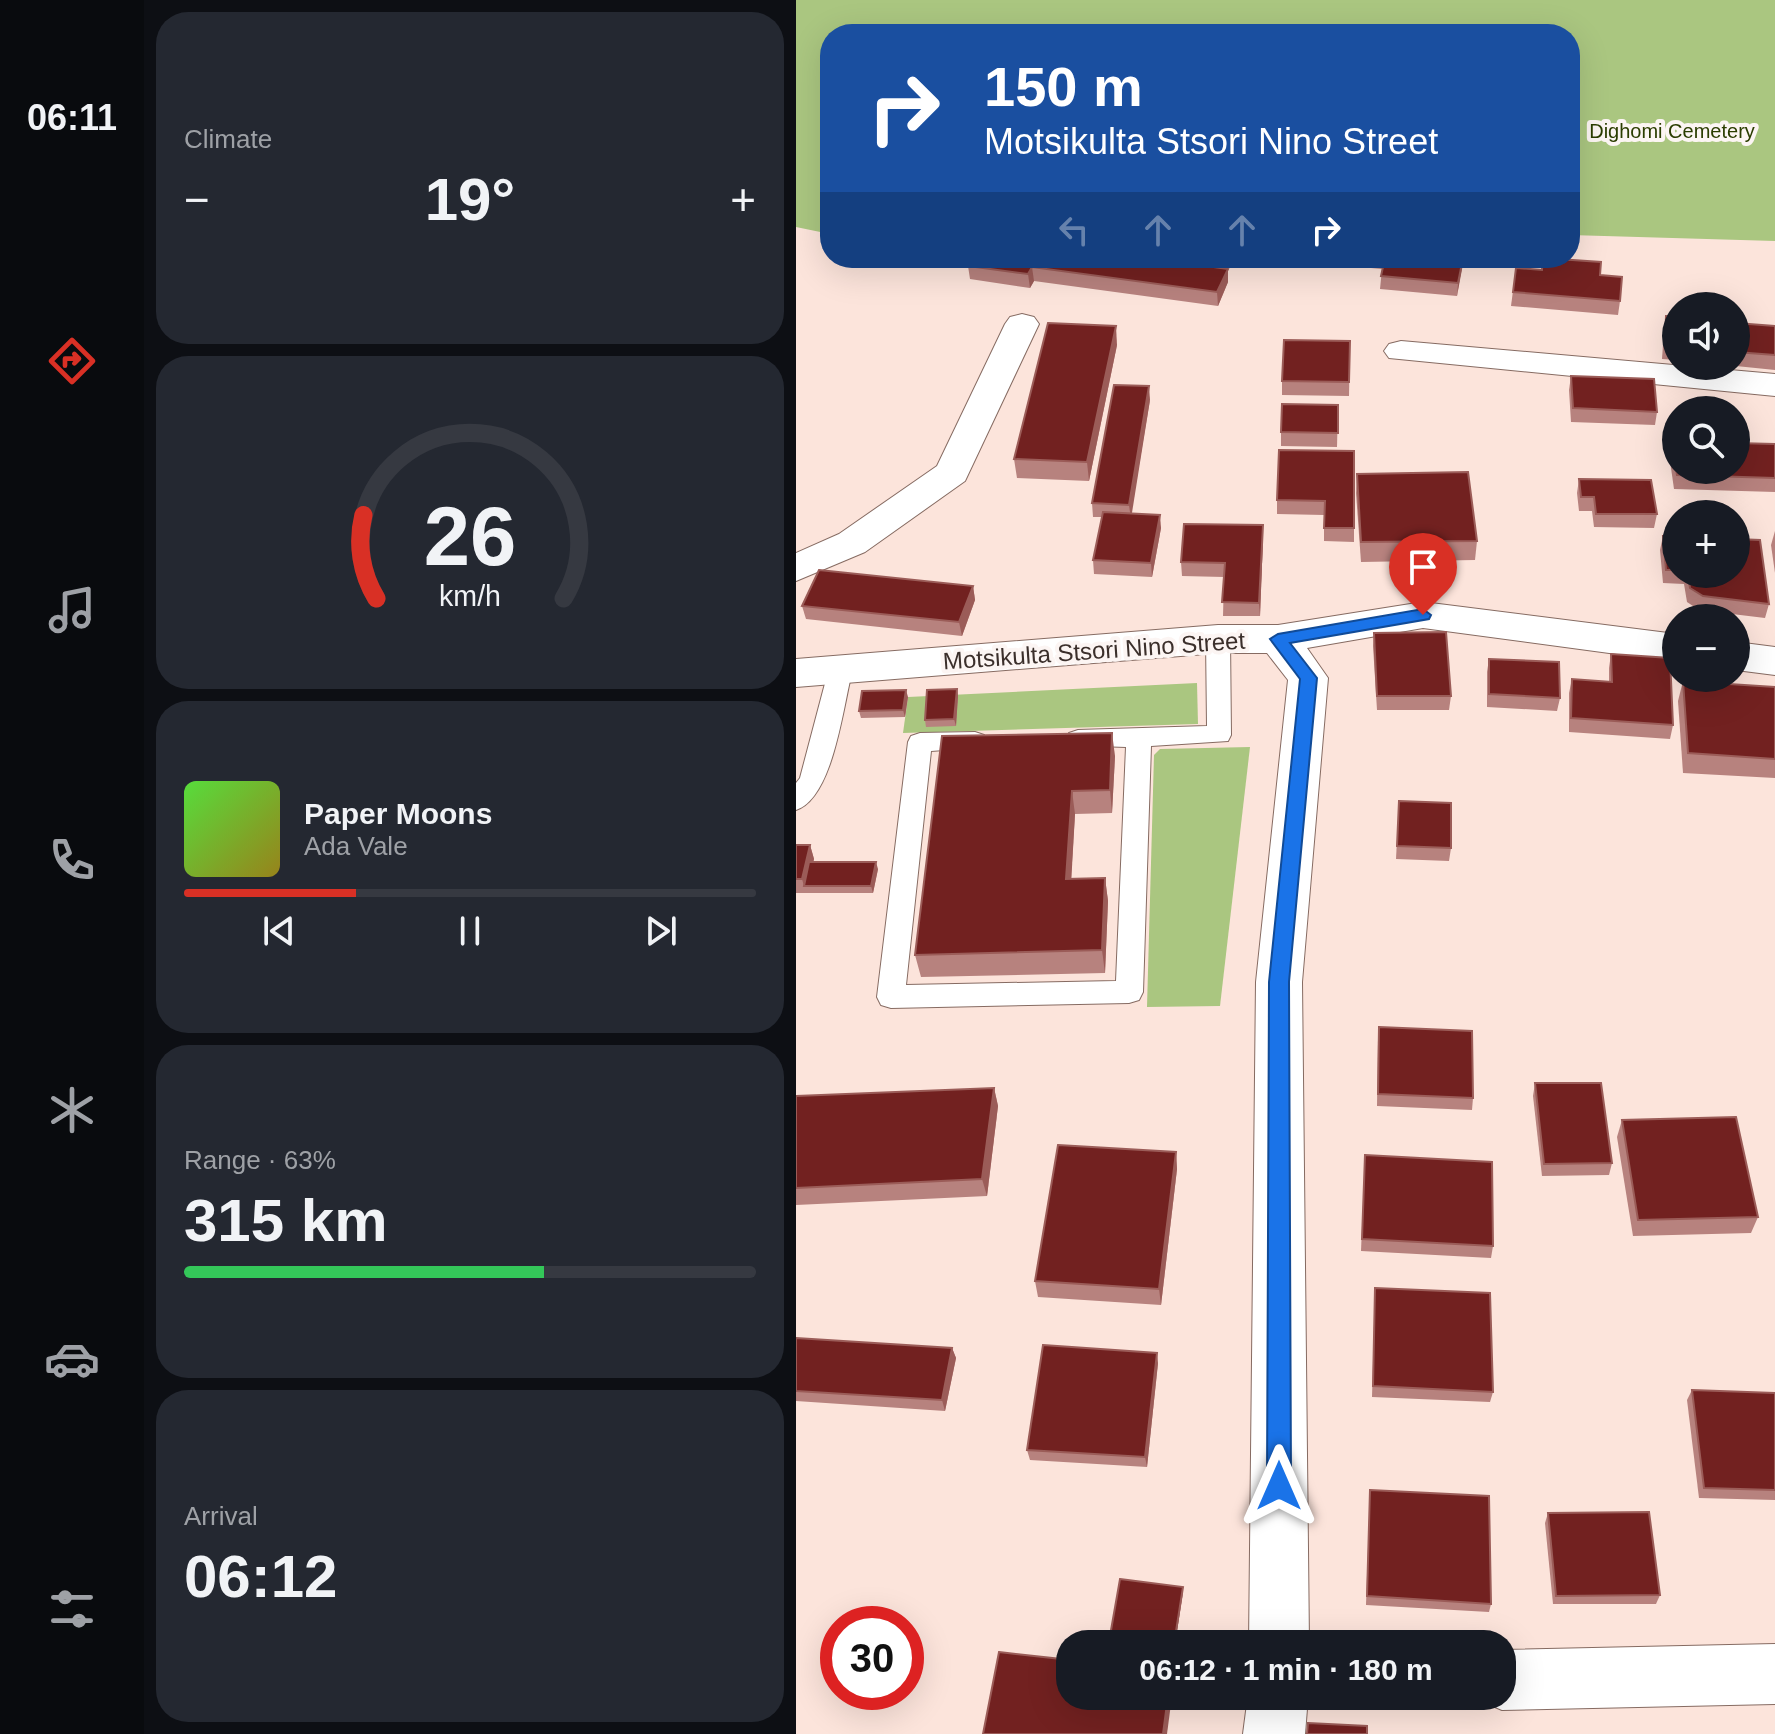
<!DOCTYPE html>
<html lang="en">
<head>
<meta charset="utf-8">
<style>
	body { margin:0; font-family:Arial,sans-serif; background:#242831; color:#f1f3f6; height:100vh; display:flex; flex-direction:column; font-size:30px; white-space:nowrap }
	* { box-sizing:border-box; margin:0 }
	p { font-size:26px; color:#9ea1a6 }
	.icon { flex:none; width:44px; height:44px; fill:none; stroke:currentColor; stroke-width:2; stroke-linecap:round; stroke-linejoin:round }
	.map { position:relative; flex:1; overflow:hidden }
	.side { display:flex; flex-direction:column; gap:12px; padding:12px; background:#0d0f14; width:652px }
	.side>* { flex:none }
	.top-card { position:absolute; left:24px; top:24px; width:760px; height:244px; border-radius:32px; box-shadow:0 8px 32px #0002; background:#1a4fa0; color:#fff; overflow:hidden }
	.tools { position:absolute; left:866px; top:292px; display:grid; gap:16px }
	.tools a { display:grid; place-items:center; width:88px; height:88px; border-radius:50%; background:#171b24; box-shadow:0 8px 32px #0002; font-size:40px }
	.speed { position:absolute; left:24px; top:1606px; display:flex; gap:16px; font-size:40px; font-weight:700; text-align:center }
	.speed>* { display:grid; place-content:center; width:104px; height:104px; border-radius:50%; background:#171b24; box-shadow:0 8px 32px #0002; line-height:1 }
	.speed .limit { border:12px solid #d22; background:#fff; color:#111 }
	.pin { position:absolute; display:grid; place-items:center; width:68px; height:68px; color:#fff; margin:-82px -34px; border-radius:50% 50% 50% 0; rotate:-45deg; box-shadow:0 0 8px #0007 }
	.pin .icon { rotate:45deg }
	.me { position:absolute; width:88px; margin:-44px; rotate:0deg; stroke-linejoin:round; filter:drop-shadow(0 0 6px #0008) }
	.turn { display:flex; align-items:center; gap:28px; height:168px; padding:0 32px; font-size:36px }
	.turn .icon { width:104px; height:104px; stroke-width:2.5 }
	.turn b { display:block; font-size:56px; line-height:68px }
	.lanes { display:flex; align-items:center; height:76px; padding:0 32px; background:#0003; justify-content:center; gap:40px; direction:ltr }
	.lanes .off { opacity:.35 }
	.big { font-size:60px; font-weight:800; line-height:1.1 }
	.side .widget { flex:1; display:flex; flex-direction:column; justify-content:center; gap:12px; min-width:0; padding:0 28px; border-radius:32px; background:#242831 }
	.side .dial { align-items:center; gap:0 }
	.dial svg { height:208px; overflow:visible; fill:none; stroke:#363941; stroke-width:7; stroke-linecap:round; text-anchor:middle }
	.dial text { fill:#f1f3f6; stroke:none }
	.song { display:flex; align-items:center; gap:24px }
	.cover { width:96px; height:96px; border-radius:12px; background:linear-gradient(135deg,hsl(110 70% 55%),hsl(50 70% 35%)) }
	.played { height:8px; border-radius:4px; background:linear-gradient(90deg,#d93025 30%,#363941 30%) }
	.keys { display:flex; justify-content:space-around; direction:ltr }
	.heat { display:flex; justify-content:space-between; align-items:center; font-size:44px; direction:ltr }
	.charge { height:12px; border-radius:6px; background:linear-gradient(90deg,#34c759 63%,#363941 0) }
	.trip { position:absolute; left:260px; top:1630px; width:460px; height:80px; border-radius:32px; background:#171b24; box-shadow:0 8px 32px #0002; font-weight:800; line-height:80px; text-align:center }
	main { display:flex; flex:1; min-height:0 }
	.menu { display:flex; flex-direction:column; width:144px; justify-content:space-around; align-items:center; background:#090b0e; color:#9ea1a6 }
	.menu .icon { width:56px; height:56px }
	.menu .selected { color:#d93025 }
	.menu b { font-size:36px; color:#f1f3f6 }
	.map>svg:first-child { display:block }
	.green { fill:#aac680 }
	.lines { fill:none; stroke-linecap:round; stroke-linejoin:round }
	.service-casing { stroke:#866b62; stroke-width:2 }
	.minor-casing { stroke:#866b62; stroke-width:2 }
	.service { fill:#fff; fill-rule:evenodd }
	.minor { fill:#fff; fill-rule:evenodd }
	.wall { fill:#b7827e }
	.shaded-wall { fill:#9b5c58 }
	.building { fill:#722120; stroke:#9b5c58; stroke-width:2 }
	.route { fill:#1a73e8; stroke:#114b97; stroke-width:2 }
	.labels { text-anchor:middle; stroke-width:8; stroke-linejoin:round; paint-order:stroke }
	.far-park-label { font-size:20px; fill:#2b3d00; stroke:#fcf5f3 }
	.street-label { font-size:24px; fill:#3b2f2b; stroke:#fcf5f3 }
</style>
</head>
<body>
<main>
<nav class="menu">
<b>06:11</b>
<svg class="icon selected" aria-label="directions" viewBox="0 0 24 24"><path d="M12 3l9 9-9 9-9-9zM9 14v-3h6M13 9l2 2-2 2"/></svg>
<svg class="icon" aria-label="music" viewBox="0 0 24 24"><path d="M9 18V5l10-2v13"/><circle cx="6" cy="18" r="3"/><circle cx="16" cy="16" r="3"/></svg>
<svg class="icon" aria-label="phone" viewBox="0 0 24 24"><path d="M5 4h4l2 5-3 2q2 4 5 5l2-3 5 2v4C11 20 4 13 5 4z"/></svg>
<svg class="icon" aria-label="climate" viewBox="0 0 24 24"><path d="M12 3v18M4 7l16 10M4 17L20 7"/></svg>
<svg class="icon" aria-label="car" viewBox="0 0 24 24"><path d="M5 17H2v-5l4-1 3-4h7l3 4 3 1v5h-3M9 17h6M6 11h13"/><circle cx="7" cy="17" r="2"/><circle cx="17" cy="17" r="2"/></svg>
<svg class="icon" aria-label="filters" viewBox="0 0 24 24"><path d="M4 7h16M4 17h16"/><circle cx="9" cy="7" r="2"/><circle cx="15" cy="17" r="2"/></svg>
</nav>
<section class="side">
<div class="widget"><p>Climate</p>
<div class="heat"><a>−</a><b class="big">19°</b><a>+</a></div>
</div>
<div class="widget dial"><svg viewBox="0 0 100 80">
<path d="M14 69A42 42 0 1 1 86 69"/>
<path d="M14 69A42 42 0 0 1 9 37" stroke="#d93025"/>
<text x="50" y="56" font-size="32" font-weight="700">26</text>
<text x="50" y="72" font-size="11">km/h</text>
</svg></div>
<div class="widget">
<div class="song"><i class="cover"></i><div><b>Paper Moons</b><p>Ada Vale</p></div></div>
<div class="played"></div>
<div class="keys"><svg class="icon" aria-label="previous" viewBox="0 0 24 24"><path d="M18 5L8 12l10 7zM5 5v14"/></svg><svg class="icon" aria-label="pause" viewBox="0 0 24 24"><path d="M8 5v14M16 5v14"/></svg><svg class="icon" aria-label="next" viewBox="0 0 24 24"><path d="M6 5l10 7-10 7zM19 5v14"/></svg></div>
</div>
<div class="widget"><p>Range · 63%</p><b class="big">315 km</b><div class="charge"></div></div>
<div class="widget"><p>Arrival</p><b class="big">06:12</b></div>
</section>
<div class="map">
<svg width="979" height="1734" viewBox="0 0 979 1734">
	<rect width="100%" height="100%" fill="#fce4db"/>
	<!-- green -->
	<g class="green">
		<polygon points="0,0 979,0 979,241 774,235 774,34 34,34 34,234 0,227"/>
		<polygon points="401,683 402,724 107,733 112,697"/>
		<polygon points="454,747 424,1006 351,1007 358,755 364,749"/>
	</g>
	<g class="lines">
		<!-- service casing -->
		<g class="service-casing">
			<g id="service">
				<polygon points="422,631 434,639 435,735 432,741 355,746 347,992 343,1000 333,1003 95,1008 85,1005 81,997 112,742 115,736 124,733 179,732 188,735 191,741 188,747 135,751 110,985 320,981 330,747 273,745 270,739 273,733 282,730 411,726 410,639"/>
				<path d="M 44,664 L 52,666 L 56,672 C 47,707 37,798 0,810 L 0,783 L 4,778 L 32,672 L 36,666 Z"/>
			</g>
		</g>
		<!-- minor casing -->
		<g class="minor-casing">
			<g id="minor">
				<polygon points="226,314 238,317 243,324 169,481 69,552 0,581 0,553 43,534 141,466 209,324 214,317"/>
				<polygon points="605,341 979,374 979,396 593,358 588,351 593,344"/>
				<polygon points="627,602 880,634 880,662 627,628 511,648 532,678 506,982 513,1644 453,1644 460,982 492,680 471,653 422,653 0,687 0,659 422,625 482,625"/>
				<polygon points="940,642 979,647 979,675 940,670"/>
				<polygon points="979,1644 979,1704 706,1710 685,1701 683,1696 706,1696 706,1650"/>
				<polygon points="452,1696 512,1696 509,1734 447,1734"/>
			</g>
		</g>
		<!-- service -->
		<use href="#service" class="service"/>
		<!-- minor -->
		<use href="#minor" class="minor"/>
	</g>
	<!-- wall -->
	<g class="wall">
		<polygon points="553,258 667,258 661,296 584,289 586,269 553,266"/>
		<polygon points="172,266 432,269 432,282 422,306 238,281 234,288 174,279"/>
		<polygon points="720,268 804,275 824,301 822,315 715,306"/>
		<polygon points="870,316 880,317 880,360 866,359 868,330"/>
		<polygon points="940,323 979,326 979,370 940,366"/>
		<polygon points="554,341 553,396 486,395 486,381"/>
		<polygon points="321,345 293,481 221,478 218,459"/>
		<polygon points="775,376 861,412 859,425 775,422 773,390"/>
		<polygon points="354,400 335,513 365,528 356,577 298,574 297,560 306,517 297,517 296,503"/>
		<polygon points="542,405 541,447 485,446 485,432"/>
		<polygon points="876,441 979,444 979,492 878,489 873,454"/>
		<polygon points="558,451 558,542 528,541 528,515 481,514 481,500"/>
		<polygon points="561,474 681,541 679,560 565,562 560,493"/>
		<polygon points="783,479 861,514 858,528 798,527 796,511 783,511 781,493"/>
		<polygon points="979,531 979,573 975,545"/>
		<polygon points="867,536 880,537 880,574 940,574 973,604 969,618 903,610 891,602 888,584 867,583 864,550"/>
		<polygon points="467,539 464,616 427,616 428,577 386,576 385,562"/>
		<polygon points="177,586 179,600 166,636 10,619 6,606"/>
		<polygon points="578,633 655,696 653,710 581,710 577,646"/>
		<polygon points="815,654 877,725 874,739 773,732 773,693 776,679 813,682 813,668"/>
		<polygon points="693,659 764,698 761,711 691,707 691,672"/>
		<polygon points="887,681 979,687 979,778 887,773 882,701"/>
		<polygon points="161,689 162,696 160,726 130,727 129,720"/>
		<polygon points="112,697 109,717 65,718 63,711"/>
		<polygon points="146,736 319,756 316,813 279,814 275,879 309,878 312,901 309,973 125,977 119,955"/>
		<polygon points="603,801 655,848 653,861 600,859"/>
		<polygon points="0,845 14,845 18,859 17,862 82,869 77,893 0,893"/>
		<polygon points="582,1039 677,1098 676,1110 581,1106"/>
		<polygon points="739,1083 816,1163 813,1175 746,1176 737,1096"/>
		<polygon points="198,1088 202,1106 191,1196 0,1205 0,1096"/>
		<polygon points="826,1120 962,1217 955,1233 837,1236 821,1137"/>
		<polygon points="380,1152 381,1169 365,1305 242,1297 239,1281"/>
		<polygon points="569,1155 697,1246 695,1258 565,1251"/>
		<polygon points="579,1288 697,1392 694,1402 576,1397"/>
		<polygon points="0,1338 156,1348 160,1358 149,1411 0,1401"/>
		<polygon points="362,1363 351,1467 234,1460 231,1450"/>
		<polygon points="896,1390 979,1393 979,1500 903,1498 891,1400"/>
		<polygon points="574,1490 695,1604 693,1612 570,1605"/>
		<polygon points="752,1513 864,1595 860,1604 757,1604 749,1523"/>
		<polygon points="387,1587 387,1592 379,1644 341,1644 315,1641 314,1636"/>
	</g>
	<!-- shaded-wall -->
	<g class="shaded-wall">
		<polygon points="667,258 667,264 661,296 662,283"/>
		<polygon points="236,267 238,281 234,288 232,274"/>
		<polygon points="432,269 432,282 422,306 421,292"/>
		<polygon points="320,326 321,345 293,481 291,462"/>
		<polygon points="353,386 354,400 335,519 333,505"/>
		<polygon points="364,515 365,528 356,577 355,563"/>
		<polygon points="467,525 467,539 464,616 463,603"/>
		<polygon points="177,586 179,600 166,636 163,622"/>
		<polygon points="161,689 162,696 160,726 158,719"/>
		<polygon points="110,690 112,697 109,717 107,710"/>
		<polygon points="316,733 319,756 316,813 314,790"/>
		<polygon points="276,791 279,814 274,902 270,879"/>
		<polygon points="14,845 18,859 12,886 8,886 6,879"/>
		<polygon points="80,862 82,869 77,893 75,886"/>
		<polygon points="309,878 312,901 309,973 306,950"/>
		<polygon points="198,1088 202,1106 191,1196 186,1179"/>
		<polygon points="380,1152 381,1169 365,1305 363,1289"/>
		<polygon points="156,1348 160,1358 149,1411 146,1400"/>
		<polygon points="361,1353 362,1363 351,1467 349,1457"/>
		<polygon points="387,1587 387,1592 379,1644 378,1644"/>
		<polygon points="372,1696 376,1696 371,1734 367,1734"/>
	</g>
	<!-- building -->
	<g class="building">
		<polygon points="177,258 353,258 432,269 421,292 236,267 232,274 172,266"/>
		<polygon points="589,258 667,258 662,283 585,276"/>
		<polygon points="747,258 805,262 804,275 826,277 824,301 717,292 720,268 746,270"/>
		<polygon points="870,316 880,317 880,346 869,345"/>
		<polygon points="252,323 320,326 291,462 218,459"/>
		<polygon points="940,323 979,326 979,355 940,352"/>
		<polygon points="488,340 554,341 553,382 486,381"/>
		<polygon points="775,376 858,379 861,412 777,408"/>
		<polygon points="318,385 353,386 333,505 296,503"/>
		<polygon points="486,404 542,405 542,433 485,432"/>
		<polygon points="876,441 880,441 880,470 940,470 940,443 979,444 979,478 881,475"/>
		<polygon points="483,450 558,451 558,528 528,528 529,501 481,500"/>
		<polygon points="672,472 681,541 565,542 561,474"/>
		<polygon points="783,479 855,480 861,514 800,514 798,497 785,497"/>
		<polygon points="307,512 364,515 355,563 297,560"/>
		<polygon points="388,524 467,525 463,603 426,602 429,563 385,562"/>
		<polygon points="867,536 880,537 880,570 870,570"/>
		<polygon points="940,539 964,540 973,604 907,596 894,588 892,574 940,574"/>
		<polygon points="23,570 177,586 163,622 6,606"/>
		<polygon points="650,632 655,696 581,696 578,633"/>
		<polygon points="815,654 874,658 877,725 775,718 776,679 816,682"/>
		<polygon points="693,659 763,662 764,698 693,694"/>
		<polygon points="887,681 979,687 979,759 892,753"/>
		<polygon points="161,689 158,719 129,720 131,690"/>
		<polygon points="110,690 107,710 63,711 66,691"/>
		<polygon points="316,733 314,790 276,791 270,879 309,878 306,950 119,955 146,736"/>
		<polygon points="603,801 655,803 655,848 601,846"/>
		<polygon points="0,845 14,845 6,879 0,879"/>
		<polygon points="13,862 80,862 75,886 8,886"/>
		<polygon points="583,1027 676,1031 677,1098 582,1094"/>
		<polygon points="739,1083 805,1083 816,1163 748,1164"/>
		<polygon points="198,1088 186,1179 0,1188 0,1096"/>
		<polygon points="940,1117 962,1217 842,1220 826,1120"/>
		<polygon points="262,1145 380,1152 363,1289 239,1281"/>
		<polygon points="569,1155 696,1162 697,1246 566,1239"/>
		<polygon points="579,1288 694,1293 697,1392 577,1386"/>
		<polygon points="0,1338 156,1348 146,1400 0,1391"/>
		<polygon points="247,1345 361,1353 349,1457 231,1450"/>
		<polygon points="896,1390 979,1393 979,1490 908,1488"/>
		<polygon points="574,1490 693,1496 695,1604 571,1596"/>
		<polygon points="853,1512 864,1595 760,1596 752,1513"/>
		<polygon points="324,1579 387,1587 378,1644 314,1636"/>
		<polygon points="203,1652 274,1660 274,1696 372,1696 367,1734 187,1734"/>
		<polygon points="512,1723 571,1726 571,1734 511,1734"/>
	</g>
	<!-- route -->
	<polygon class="route" points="627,609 635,615 633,619 494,643 521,678 493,982 495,1486 491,1494 483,1498 475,1494 471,1486 473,982 504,679 474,639 482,634"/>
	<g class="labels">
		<!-- far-park labels -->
		<g class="far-park-label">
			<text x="876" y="138">Dighomi Cemetery</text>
		</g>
		<!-- street labels -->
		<g class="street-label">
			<text transform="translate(298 651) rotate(-4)" y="8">Motsikulta Stsori Nino Street</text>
		</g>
	</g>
</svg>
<div class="tools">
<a><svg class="icon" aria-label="sound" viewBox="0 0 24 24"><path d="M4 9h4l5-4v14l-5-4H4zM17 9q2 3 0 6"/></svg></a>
<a><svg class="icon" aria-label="search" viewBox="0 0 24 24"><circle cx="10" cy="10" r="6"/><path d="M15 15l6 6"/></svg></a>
<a>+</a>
<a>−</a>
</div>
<div class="speed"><div class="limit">30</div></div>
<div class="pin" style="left:627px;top:615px;background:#d93025"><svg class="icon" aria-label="arrive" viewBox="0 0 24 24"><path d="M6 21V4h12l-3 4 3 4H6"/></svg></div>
<svg class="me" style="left:483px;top:1486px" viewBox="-20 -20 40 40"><path d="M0-17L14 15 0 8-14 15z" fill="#1a73e8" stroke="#fff" stroke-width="4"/></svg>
<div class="trip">06:12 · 1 min · 180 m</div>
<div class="top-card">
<div class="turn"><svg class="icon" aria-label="right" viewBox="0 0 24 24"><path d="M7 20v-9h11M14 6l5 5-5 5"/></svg><div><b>150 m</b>Motsikulta Stsori Nino Street</div></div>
<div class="lanes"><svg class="icon off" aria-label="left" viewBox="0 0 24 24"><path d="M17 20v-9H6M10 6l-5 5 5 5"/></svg><svg class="icon off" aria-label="ahead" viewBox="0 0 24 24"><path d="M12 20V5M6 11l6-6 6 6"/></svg><svg class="icon off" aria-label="ahead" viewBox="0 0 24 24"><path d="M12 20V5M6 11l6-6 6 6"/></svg><svg class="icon" aria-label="right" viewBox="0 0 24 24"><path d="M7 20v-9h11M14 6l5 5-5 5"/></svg></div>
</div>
</div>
</main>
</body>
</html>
